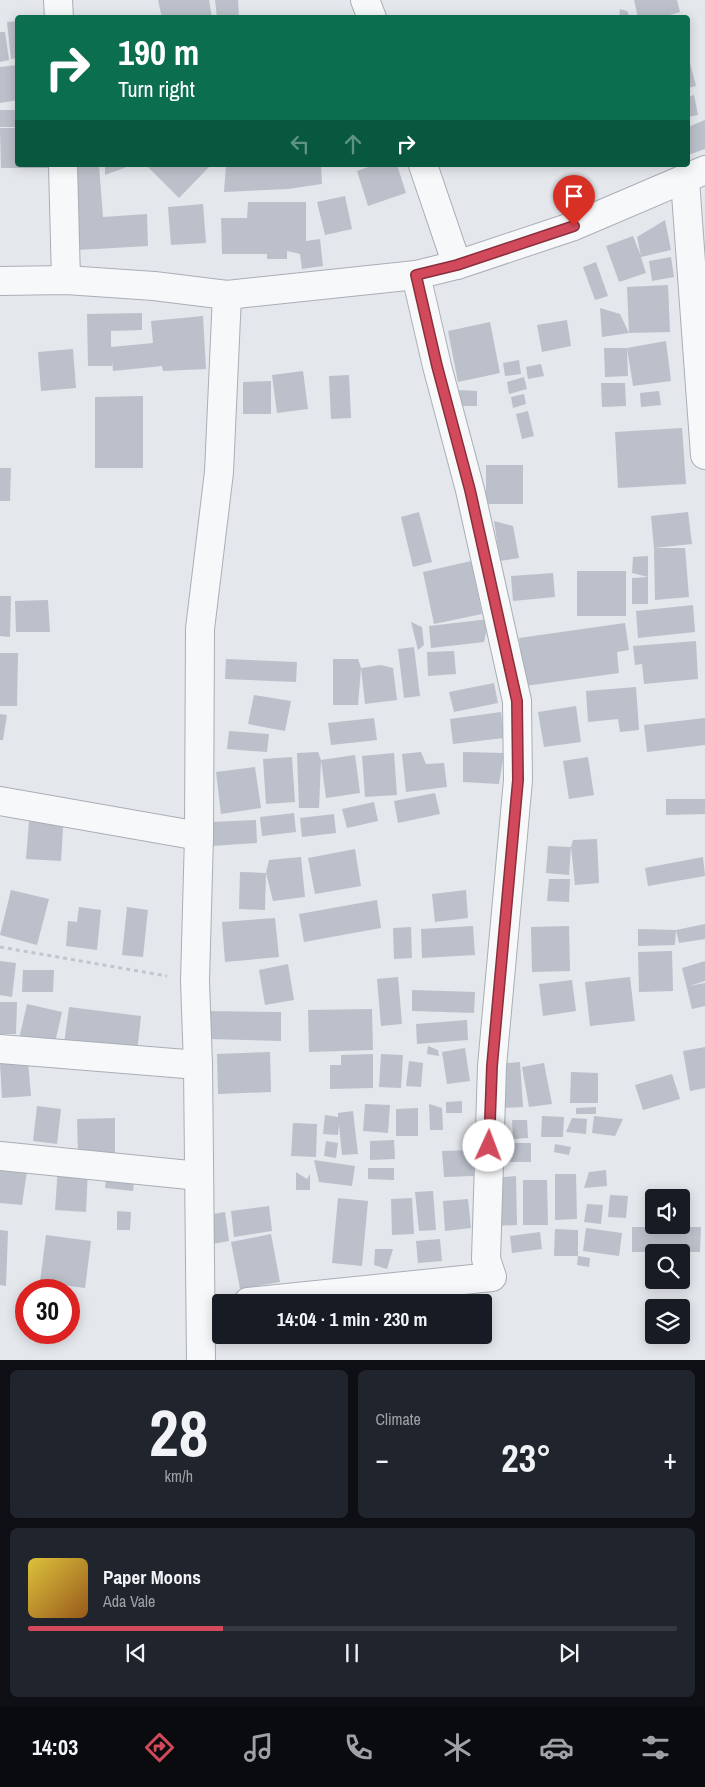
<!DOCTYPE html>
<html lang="en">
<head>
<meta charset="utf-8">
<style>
	body { margin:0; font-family:"Archivo Narrow",sans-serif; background:#20242c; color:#f1f3f6; height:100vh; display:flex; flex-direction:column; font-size:19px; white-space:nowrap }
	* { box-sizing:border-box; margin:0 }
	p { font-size:16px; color:#9ea1a6 }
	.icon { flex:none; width:28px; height:28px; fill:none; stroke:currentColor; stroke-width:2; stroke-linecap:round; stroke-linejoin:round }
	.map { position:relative; height:1360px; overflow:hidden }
	.sheet { display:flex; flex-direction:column; gap:10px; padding:10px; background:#0d0f14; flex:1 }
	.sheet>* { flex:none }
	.banner { position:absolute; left:15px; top:15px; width:675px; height:152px; border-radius:5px; box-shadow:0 2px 12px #0003; background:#0b6e4f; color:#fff; overflow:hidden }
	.fabs { position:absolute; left:645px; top:1189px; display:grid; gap:10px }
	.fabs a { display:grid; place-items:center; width:45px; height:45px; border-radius:5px; background:#171b24; box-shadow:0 2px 12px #0003; font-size:25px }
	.speed { position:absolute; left:15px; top:1279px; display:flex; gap:10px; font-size:25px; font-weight:700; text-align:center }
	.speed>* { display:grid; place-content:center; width:65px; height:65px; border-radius:50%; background:#171b24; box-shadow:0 2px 12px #0003; line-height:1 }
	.speed .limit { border:8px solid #d22; background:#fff; color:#111 }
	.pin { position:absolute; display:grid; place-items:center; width:42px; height:42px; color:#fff; margin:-51px -21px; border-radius:50% 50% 50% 0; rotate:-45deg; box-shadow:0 0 5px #0007 }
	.pin .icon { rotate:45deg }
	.me { position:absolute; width:55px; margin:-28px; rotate:2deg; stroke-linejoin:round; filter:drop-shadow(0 0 4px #0008) }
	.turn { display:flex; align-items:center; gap:18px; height:105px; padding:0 20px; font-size:22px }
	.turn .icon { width:65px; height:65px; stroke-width:2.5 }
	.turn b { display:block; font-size:35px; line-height:42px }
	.lanes { display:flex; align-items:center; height:48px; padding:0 20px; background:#0003; justify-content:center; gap:25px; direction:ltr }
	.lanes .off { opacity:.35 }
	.big { font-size:38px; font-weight:800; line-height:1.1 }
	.sheet .card { flex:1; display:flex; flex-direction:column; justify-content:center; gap:8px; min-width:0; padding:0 18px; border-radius:8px; background:#20242c }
	.sheet .dial { align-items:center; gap:0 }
	.dial b { font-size:65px; line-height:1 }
	.song { display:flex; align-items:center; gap:15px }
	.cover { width:60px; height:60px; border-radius:8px; background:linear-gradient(135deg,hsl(50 70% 55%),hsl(30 70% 35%)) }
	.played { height:5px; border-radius:2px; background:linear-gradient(90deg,#d1495b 30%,#363941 30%) }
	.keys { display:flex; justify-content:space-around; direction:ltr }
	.heat { display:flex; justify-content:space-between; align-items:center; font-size:28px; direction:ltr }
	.sheet .tiles { flex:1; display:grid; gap:10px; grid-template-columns:1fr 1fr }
	.card:last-child { grid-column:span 2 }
	.trip { position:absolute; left:212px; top:1294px; width:280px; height:50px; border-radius:5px; background:#171b24; box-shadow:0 2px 12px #0003; font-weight:800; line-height:50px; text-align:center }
	.dock { display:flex; height:80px; justify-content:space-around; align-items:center; background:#090b0e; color:#9ea1a6 }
	.dock .icon { width:35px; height:35px }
	.dock .active { color:#d1495b }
	.dock b { font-size:22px; color:#f1f3f6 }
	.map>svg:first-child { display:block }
	.building { fill:#bbc0ca }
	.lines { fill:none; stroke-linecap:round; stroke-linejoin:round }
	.minor-casing { stroke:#a9aeb7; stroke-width:30 }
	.path { stroke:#c2c5cb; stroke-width:3; stroke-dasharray:4 4; stroke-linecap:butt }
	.minor { stroke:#f7f8fa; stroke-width:28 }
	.route-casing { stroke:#882f3b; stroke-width:12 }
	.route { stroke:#d1495b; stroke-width:9 }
</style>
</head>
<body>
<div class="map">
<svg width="705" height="1360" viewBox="0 0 705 1360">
	<rect width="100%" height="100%" fill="#e4e7ec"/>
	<!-- building -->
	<g class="building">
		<polygon points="158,0 209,0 212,18 162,18"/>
		<polygon points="215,0 238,0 239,17 217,18"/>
		<polygon points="634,0 677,0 680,12 660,18 638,18"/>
		<polygon points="620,9 627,11 630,18 619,18"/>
		<polygon points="18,21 18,58 11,59 7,22"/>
		<polygon points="0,32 5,32 9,60 0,62"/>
		<polygon points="688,56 696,86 688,88"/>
		<polygon points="18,65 18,100 0,103 0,67"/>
		<polygon points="694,95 698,115 688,117 688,97"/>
		<rect x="0" y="110" width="18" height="17"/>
		<polygon points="705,120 705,149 688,155 688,127"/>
		<polygon points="0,128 18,128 18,165 50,165 51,168 1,168"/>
		<polygon points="74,165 99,165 103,217 147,214 148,246 77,250"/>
		<polygon points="105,165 132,165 105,175"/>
		<polygon points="146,165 211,165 179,198"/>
		<polygon points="226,165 321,165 322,184 288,189 224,192"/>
		<polygon points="374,165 397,165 406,193 368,206 357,171"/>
		<polygon points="345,196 352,229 325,235 317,202"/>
		<polygon points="248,202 306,202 306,241 320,239 323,266 302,269 300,254 287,251 287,259 267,259 267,254 222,254 221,218 247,218"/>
		<polygon points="203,204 206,243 171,245 168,207"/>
		<polygon points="665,220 671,250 641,257 646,273 619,282 606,246 633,236 641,256 637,237"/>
		<polygon points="671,257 674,277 652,281 649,261"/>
		<polygon points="596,262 608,296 595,300 583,267"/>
		<polygon points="668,285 670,332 629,333 627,287"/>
		<polygon points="600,308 620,314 629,333 602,337"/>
		<polygon points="142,313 142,330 111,331 111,347 153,343 151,321 203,316 206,369 163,371 162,366 113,371 112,361 112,366 88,366 87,314"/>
		<polygon points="567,320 571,346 542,352 537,325"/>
		<polygon points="490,322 500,373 458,382 448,331"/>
		<polygon points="666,341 671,381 633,386 627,348 628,376 605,377 604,348 627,348"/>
		<polygon points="73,349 76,388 41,391 38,352"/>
		<polygon points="519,360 521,374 505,376 503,363"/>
		<polygon points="541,364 544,376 528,379 526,367"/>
		<polygon points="303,371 308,409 277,413 272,375"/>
		<polygon points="349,375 351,418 331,419 329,376"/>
		<polygon points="524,377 527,389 509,394 507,382"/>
		<polygon points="271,381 271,414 243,414 243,382"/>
		<polygon points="601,383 625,383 626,406 602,407"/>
		<polygon points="458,390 477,391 477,406 457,406"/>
		<polygon points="659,391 661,405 641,407 640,393"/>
		<polygon points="524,394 526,404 513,408 511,397"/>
		<polygon points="143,396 143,468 95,468 95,397"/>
		<polygon points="528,411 534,436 522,439 516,414"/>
		<polygon points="682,428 686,484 618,488 615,432"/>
		<rect x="486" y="465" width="37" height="39"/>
		<polygon points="0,468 11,468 10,501 0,501"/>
		<polygon points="419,512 432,562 413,567 401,517"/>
		<polygon points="688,512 692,544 654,548 685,548 689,597 655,600 654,548 651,516"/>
		<polygon points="494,521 513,526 519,558 500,561"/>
		<polygon points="648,556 648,577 632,573 633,557"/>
		<polygon points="471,561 482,614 434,624 423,572"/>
		<rect x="577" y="571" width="49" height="45"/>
		<polygon points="553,573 555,597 513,601 511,576"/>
		<polygon points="648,577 648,604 632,604 632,578"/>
		<polygon points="0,596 11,596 10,637 0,636"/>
		<polygon points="48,600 50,632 16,632 15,601"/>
		<polygon points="693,605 695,632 638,638 636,611"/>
		<polygon points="489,619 484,642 431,648 429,626"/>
		<polygon points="411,622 422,627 424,645 418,650"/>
		<polygon points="625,623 629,650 617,652 619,673 525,686 519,638"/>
		<polygon points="696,641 698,679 644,684 642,664 635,665 633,646"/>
		<polygon points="414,647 420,696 404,698 398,649"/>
		<polygon points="454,651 456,674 428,676 427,652"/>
		<polygon points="0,653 18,653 17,706 0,706"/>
		<polygon points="226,659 297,662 296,682 225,679"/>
		<polygon points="333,659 358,659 361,668 358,705 333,705"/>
		<polygon points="381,665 393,668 397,700 365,704 361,668"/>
		<polygon points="494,683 498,703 454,712 449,692"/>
		<polygon points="636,687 639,730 620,732 618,719 588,722 586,691"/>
		<polygon points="254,695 291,701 285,731 248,724"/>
		<polygon points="576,706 581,742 544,747 538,712"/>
		<polygon points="501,712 504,738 453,744 450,719"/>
		<polygon points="0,714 7,715 3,740 0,740"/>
		<polygon points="374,718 377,740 331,745 328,723"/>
		<polygon points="705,718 705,745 647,752 644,725"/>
		<polygon points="229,731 269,734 267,752 227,749"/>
		<polygon points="318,752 321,760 319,808 299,808 297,753"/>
		<polygon points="421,752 426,764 444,763 447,787 406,792 402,754"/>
		<polygon points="463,752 504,753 499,784 463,782"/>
		<polygon points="394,753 397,795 365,797 362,756"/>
		<polygon points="355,755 360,793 326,798 321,760"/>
		<polygon points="292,757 295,802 266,804 263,759"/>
		<polygon points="588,757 594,795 569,799 563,761"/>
		<polygon points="255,767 261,808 221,814 216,772"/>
		<polygon points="435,793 440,814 398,823 394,801"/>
		<polygon points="666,799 705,799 705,814 666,815"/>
		<polygon points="374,802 378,821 347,828 342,809"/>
		<polygon points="30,808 64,811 61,861 26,859"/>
		<polygon points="294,813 296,832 262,836 260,817"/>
		<polygon points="334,814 336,833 302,837 300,818"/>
		<polygon points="256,820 257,843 212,846 211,822"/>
		<polygon points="597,839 599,883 575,885 571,847 573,840"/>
		<polygon points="548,846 571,847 569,875 546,873"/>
		<polygon points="355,849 361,886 315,894 308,858"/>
		<polygon points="301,857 305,897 273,901 266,873 269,860"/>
		<polygon points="703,857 705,876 648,886 645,868"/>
		<polygon points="240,872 266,873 265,910 239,909"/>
		<polygon points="549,879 570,879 569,902 547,901"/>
		<polygon points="11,890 49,899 37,945 0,935"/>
		<polygon points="466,890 468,918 435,922 432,894"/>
		<polygon points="377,900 381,928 304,942 299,914"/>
		<polygon points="79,907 101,910 97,950 66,946 68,921 77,922"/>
		<polygon points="127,907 148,910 143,957 122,955"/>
		<polygon points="275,918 279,957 225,962 222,922"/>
		<polygon points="705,924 705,939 679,943 676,930"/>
		<polygon points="473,926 475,955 422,958 421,929"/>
		<polygon points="569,926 570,971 532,972 531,927"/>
		<polygon points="411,927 412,958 394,959 393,928"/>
		<polygon points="638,929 676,930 675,945 638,946"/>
		<polygon points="672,951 673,991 639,992 638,952"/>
		<polygon points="0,961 16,963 12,997 0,995"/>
		<polygon points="705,961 705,981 689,986 705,983 705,1006 692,1009 682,968"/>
		<polygon points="288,964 294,1000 265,1005 259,970"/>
		<polygon points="23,970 54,970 53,992 22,992"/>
		<polygon points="398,977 402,1024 381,1026 377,979"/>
		<polygon points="630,977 635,1021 590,1026 585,982"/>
		<polygon points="572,980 576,1011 543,1016 539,984"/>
		<polygon points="412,990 475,992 474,1013 412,1011"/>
		<polygon points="0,1002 17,1002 16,1034 0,1034"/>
		<polygon points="27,1004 62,1012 54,1047 19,1039"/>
		<polygon points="69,1007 141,1016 137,1053 64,1044"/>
		<polygon points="372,1009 373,1050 309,1052 308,1010"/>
		<polygon points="209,1011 281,1012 281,1041 209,1039"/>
		<polygon points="467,1020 468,1040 417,1044 416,1024"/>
		<polygon points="428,1046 438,1050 439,1056 427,1054"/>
		<polygon points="705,1047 705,1088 690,1091 683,1051"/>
		<polygon points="465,1048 470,1081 447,1084 442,1052"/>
		<polygon points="270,1052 271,1092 218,1094 217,1054"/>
		<polygon points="373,1054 373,1088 330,1089 330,1065 341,1065 341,1055"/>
		<polygon points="381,1054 403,1055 401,1088 379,1087"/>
		<polygon points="28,1061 31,1096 2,1098 0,1063"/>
		<polygon points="409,1061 423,1063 421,1087 406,1086"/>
		<polygon points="520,1062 523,1107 500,1108 497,1064"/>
		<polygon points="544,1063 552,1104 529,1107 522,1067"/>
		<polygon points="571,1072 598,1073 598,1103 570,1103"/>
		<polygon points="672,1074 680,1099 643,1110 635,1085"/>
		<polygon points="462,1101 462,1113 446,1113 446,1102"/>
		<polygon points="365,1104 390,1105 388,1133 363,1131"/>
		<polygon points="429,1104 442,1108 443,1130 430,1130"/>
		<polygon points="37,1106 61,1109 57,1144 33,1141"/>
		<polygon points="596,1107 596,1114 576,1114 576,1108"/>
		<polygon points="418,1108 418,1136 396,1136 396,1109"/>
		<polygon points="353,1111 358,1154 342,1155 339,1125 338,1135 323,1134 325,1115 338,1117 338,1113"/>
		<polygon points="542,1116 564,1117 563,1137 541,1137"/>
		<polygon points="594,1116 623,1119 615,1136 592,1133"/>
		<polygon points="115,1118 115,1155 78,1155 77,1119"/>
		<polygon points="572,1118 587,1119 586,1134 566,1132"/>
		<polygon points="512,1120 527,1120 528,1138 513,1139"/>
		<polygon points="293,1123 317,1124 316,1157 291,1156"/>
		<polygon points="394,1140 395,1159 370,1160 370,1141"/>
		<polygon points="326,1141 338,1143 336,1158 324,1156"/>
		<polygon points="506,1143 531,1143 531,1162 505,1162"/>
		<polygon points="555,1144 571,1147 569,1155 554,1152"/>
		<polygon points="472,1150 474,1176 444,1177 442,1151"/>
		<polygon points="314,1160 355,1166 352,1186 319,1182"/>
		<polygon points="28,1164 22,1205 0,1203 0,1167"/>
		<polygon points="58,1167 88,1169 86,1212 55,1210"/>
		<polygon points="368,1168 394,1168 394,1180 368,1179"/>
		<polygon points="606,1170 607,1186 584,1188 589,1172"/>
		<polygon points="107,1171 135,1174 133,1191 105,1188"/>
		<polygon points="296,1172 307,1179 310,1174 310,1190 296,1190"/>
		<polygon points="555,1174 576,1174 577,1219 555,1220"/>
		<polygon points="516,1176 517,1225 495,1226 493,1178"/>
		<polygon points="523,1180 547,1180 548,1225 523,1225"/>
		<polygon points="433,1191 436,1230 419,1231 415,1192"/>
		<polygon points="610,1195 628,1196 626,1218 608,1217"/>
		<polygon points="338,1198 368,1201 362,1266 332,1263"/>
		<polygon points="412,1198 414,1234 392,1235 391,1199"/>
		<polygon points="468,1199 471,1228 445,1231 443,1201"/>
		<polygon points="587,1204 603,1205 601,1224 584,1222"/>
		<polygon points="269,1206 272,1231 234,1237 231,1211"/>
		<polygon points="117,1211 131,1212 130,1230 117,1230"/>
		<polygon points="225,1212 229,1241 212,1244 208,1215"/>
		<polygon points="632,1227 701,1227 700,1252 632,1252"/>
		<polygon points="586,1228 622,1233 619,1256 583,1251"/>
		<polygon points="555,1229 578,1230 578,1256 554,1256"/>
		<polygon points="0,1230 8,1231 6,1286 0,1285"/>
		<polygon points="540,1232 542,1249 512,1253 510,1236"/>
		<polygon points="271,1234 280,1282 240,1289 231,1242"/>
		<polygon points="46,1235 91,1241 85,1288 40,1282"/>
		<polygon points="440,1239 442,1261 418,1263 416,1241"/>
		<polygon points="375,1249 393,1249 387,1269 374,1265"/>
		<polygon points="578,1256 590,1258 589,1267 577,1265"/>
	</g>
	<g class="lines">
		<!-- minor casing -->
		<g class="minor-casing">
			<g id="minor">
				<polyline points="58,0 59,18"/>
				<polyline points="365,0 372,18"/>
				<polyline points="63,165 66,280"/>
				<polyline points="423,165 457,265"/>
				<polyline points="685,180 705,455"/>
				<polyline points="0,281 66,280 154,286 227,295 416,275 457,265 574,226 705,170"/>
				<polyline points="0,801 199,836"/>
				<polyline points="0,1049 198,1065"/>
				<polyline points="0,1156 199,1176"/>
				<polyline points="248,1302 492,1277 486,1259 492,1066 518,780 517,701 470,490 437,366 416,275"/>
				<polyline points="201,1360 198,1065 195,981 199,836 200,629 219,472 227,295"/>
			</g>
		</g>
		<!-- path -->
		<polyline class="path" points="0,947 167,976"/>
		<!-- minor -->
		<use href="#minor" class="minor"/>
	</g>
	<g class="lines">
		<!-- route casing -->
		<g class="route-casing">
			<polyline id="route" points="489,1146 492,1066 518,780 517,701 470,490 437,366 416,275 457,265 574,226"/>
		</g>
		<!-- route -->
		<use href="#route" class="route"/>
	</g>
</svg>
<div class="fabs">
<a><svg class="icon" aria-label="sound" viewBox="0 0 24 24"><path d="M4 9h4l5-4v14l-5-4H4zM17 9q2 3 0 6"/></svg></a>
<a><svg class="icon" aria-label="search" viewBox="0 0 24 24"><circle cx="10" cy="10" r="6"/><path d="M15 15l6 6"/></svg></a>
<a><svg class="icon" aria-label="layers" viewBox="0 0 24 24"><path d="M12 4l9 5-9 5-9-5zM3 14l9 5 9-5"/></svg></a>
</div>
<div class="speed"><div class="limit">30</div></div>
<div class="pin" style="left:574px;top:226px;background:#d93025"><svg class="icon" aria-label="arrive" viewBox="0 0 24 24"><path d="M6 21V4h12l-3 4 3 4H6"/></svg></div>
<svg class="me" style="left:489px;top:1146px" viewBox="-20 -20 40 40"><circle r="19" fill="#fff"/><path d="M0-13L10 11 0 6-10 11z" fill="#d1495b"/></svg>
<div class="trip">14:04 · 1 min · 230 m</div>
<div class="banner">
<div class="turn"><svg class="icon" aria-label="right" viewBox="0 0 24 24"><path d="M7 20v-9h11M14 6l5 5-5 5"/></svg><div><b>190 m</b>Turn right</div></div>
<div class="lanes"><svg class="icon off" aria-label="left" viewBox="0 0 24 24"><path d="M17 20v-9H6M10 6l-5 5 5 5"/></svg><svg class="icon off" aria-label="ahead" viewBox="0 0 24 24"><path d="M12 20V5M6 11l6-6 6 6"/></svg><svg class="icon" aria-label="right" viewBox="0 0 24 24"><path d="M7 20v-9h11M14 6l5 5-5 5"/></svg></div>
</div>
</div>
<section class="sheet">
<div class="tiles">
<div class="card dial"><b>28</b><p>km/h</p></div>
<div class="card"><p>Climate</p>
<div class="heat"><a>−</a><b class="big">23°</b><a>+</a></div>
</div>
<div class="card">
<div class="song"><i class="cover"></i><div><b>Paper Moons</b><p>Ada Vale</p></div></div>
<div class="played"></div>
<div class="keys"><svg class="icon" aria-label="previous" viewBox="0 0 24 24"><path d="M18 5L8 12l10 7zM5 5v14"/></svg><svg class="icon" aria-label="pause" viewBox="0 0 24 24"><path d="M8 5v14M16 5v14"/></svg><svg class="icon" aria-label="next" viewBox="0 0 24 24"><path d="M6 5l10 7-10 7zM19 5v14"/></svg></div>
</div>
</div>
</section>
<nav class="dock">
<b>14:03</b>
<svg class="icon active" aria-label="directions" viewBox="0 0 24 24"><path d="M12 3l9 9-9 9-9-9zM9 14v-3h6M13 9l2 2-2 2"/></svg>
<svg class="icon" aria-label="music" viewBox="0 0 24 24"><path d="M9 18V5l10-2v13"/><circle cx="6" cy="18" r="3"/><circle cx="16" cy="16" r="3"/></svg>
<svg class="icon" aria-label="phone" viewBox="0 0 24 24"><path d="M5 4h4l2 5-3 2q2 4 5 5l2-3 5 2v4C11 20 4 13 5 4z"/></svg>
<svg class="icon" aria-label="climate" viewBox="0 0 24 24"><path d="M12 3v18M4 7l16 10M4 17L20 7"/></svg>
<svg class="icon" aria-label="car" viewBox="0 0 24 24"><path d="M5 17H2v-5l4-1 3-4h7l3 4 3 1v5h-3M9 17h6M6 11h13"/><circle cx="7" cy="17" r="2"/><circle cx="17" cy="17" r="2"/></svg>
<svg class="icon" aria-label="filters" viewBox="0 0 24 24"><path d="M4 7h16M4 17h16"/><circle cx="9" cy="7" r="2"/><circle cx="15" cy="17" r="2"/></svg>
</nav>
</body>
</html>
